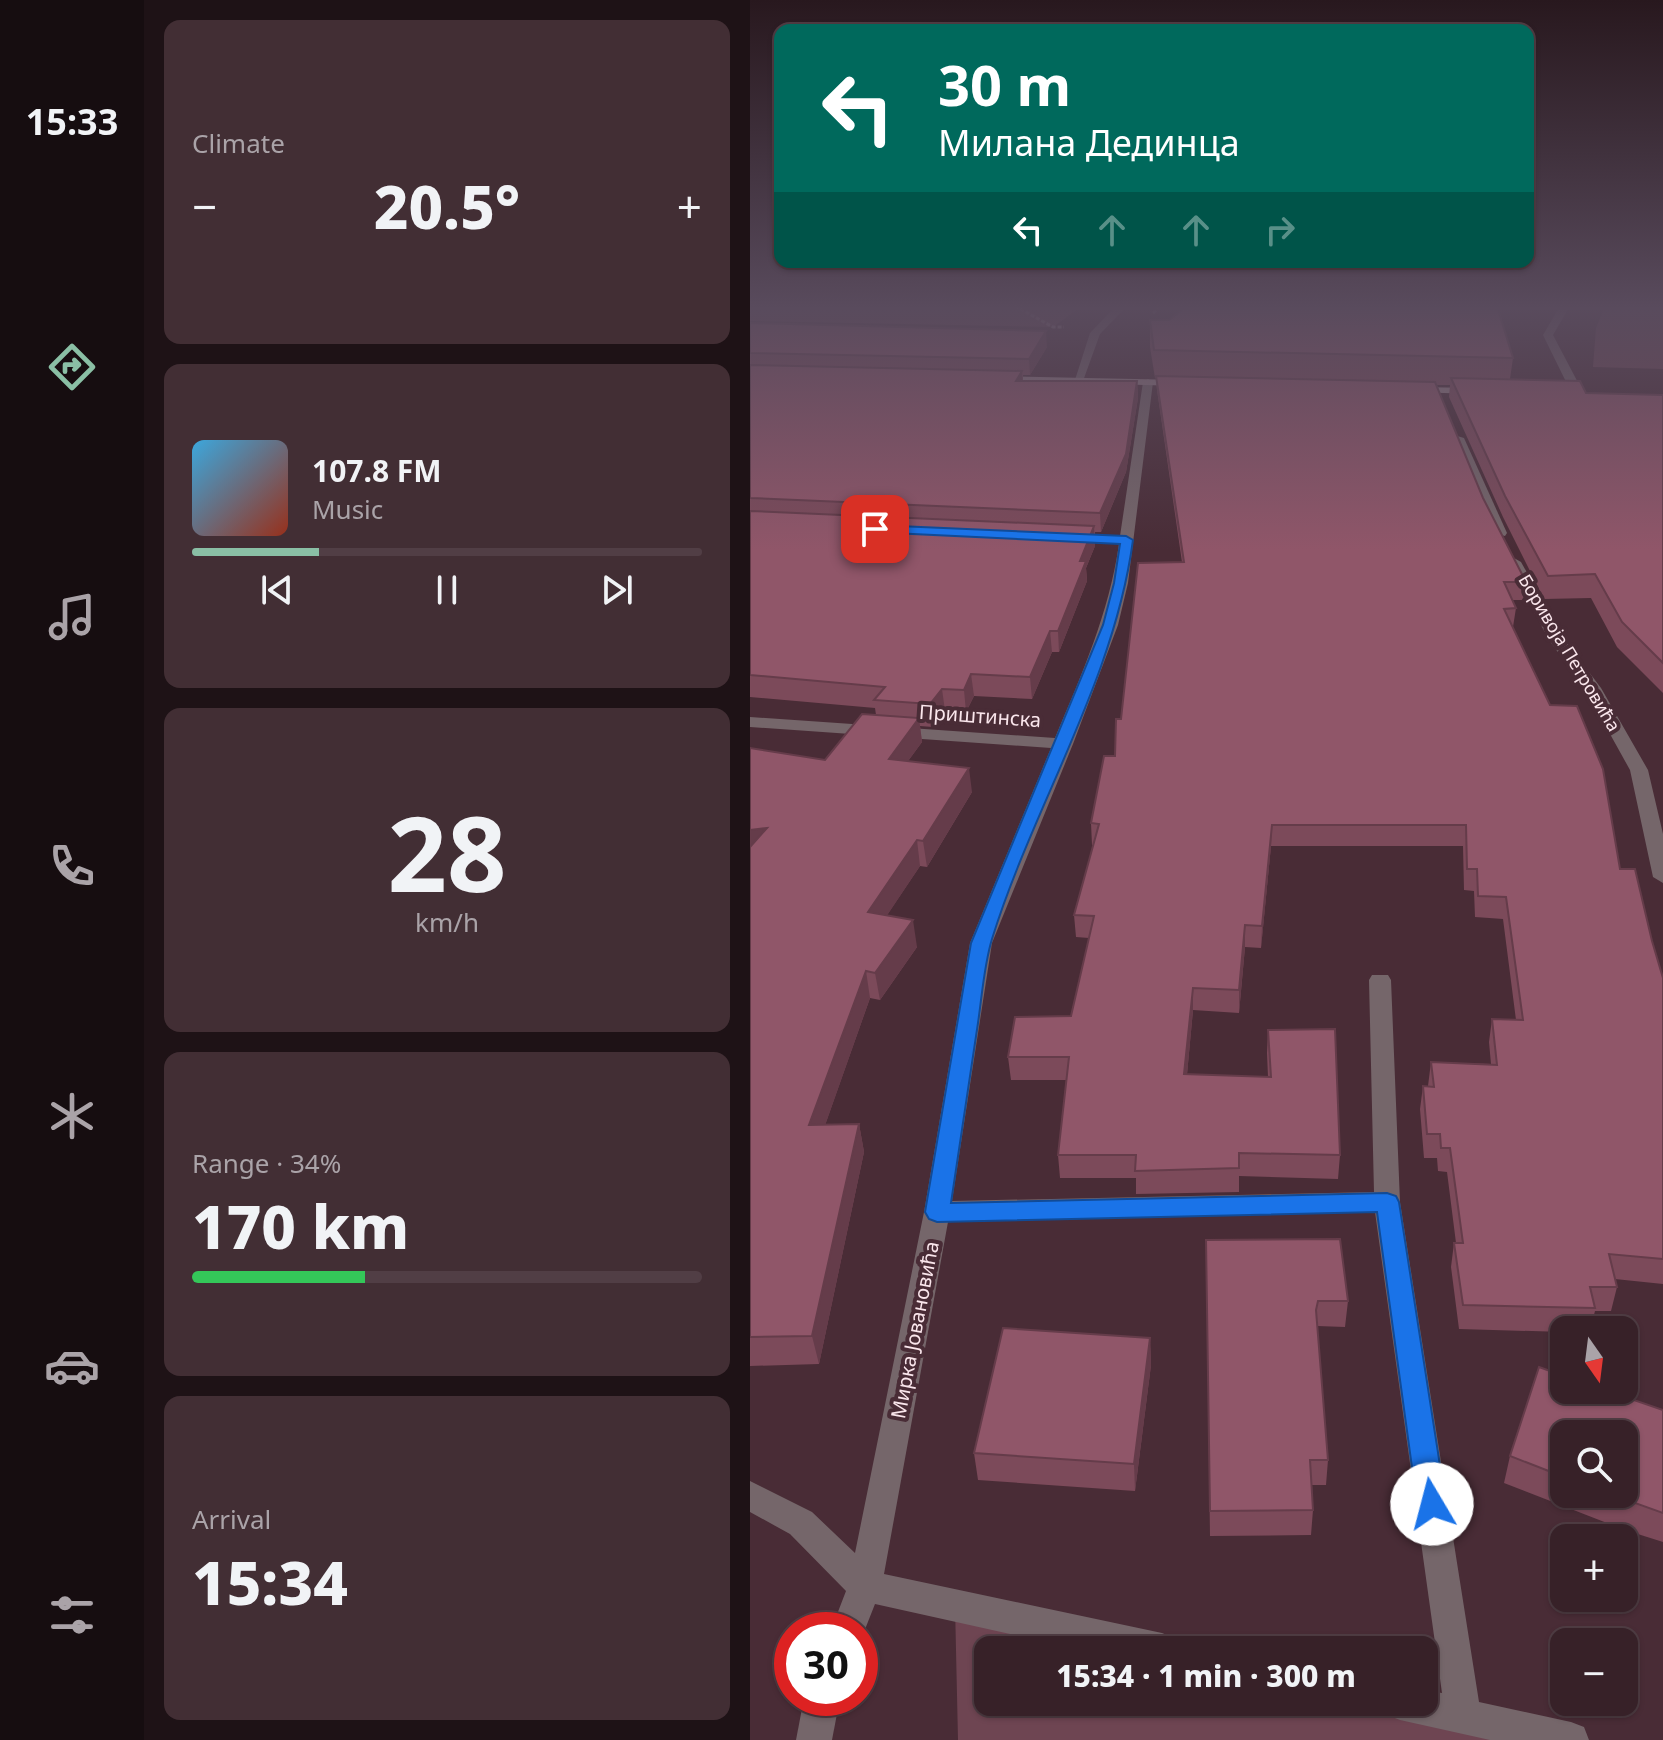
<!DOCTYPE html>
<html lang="en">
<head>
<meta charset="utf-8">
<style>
	body { margin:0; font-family:"Noto Sans",sans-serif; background:#422e34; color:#f1f3f6; height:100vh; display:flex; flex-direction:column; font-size:30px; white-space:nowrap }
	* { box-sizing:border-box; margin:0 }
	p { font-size:26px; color:#aaa3a8 }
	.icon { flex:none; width:44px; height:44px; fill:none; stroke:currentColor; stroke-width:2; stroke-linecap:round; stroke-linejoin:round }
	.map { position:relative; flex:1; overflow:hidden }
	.details { display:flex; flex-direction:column; gap:20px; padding:20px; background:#1e1216; width:606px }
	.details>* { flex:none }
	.top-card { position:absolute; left:24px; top:24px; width:760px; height:244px; border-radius:16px; box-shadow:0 2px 6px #0004,0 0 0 2px #513e45; background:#00695c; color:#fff; overflow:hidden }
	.needle { width:52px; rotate:166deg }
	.fabs { position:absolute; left:800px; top:1316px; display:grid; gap:16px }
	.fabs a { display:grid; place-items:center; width:88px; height:88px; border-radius:16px; background:#372128; box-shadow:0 2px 6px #0004,0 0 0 2px #513e45; font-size:40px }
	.speed { position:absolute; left:24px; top:1612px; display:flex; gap:16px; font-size:40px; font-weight:700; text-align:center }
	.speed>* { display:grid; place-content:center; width:104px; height:104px; border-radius:50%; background:#372128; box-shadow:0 2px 6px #0004,0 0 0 2px #513e45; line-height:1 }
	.speed .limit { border:12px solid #d22; background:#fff; color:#111 }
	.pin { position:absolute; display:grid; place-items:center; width:68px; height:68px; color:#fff; margin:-34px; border-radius:16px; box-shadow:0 4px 12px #0006 }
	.me { position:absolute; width:88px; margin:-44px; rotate:352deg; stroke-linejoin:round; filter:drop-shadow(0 0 6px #0008) }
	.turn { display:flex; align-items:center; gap:28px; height:168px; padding:0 32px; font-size:36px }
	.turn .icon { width:104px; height:104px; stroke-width:2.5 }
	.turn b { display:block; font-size:56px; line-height:68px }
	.lanes { display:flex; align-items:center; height:76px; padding:0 32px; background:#0003; justify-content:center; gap:40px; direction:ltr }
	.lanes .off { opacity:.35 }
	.big { font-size:60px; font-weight:800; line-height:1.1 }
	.details .card { flex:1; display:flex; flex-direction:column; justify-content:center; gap:12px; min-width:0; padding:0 28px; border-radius:16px; background:#422e34 }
	.details .dial { align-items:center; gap:0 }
	.dial b { font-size:104px; line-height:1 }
	.song { display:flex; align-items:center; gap:24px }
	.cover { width:96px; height:96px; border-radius:12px; background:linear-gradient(135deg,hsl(200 70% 55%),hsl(10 70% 35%)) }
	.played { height:8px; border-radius:4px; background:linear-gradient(90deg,#8abfa5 25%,#513e45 25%) }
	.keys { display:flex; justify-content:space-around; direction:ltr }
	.heat { display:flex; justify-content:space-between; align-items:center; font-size:44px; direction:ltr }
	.charge { height:12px; border-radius:6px; background:linear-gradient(90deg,#34c759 34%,#513e45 0) }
	.trip { position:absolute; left:224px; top:1636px; width:464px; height:80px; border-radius:16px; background:#372128; box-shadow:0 2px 6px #0004,0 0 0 2px #513e45; font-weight:800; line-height:80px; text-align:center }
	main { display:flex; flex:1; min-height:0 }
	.tab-bar { display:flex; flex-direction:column; width:144px; justify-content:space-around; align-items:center; background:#160d10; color:#aaa3a8 }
	.tab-bar .icon { width:56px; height:56px }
	.tab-bar .active { color:#8abfa5 }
	.tab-bar b { font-size:36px; color:#f1f3f6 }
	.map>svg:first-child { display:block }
	.green { fill:#6e4552 }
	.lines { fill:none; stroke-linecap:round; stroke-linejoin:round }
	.path { stroke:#a58d95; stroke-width:3; stroke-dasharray:4 2; stroke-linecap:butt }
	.lane { fill:#75666a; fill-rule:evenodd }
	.street { fill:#75666a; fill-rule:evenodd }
	.secondary { fill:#978087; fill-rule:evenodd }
	.wall { fill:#7c4a5a; fill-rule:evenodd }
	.shaded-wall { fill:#653c4a }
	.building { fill:#905669; stroke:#653c4a; stroke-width:2 }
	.route { fill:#1a73e8; stroke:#114b97; stroke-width:2 }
	.labels { text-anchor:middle; stroke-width:8; stroke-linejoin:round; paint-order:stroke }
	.far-street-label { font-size:18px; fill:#fae6ec; stroke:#492c36 }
	.street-label { font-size:20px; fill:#fae6ec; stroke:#492c36 }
</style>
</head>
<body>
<main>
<nav class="tab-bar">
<b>15:33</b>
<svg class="icon active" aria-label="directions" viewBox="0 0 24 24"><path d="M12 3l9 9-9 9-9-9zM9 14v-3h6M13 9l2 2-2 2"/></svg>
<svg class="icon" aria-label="music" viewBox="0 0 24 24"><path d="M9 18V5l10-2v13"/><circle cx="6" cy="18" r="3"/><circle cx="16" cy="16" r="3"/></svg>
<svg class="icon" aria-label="phone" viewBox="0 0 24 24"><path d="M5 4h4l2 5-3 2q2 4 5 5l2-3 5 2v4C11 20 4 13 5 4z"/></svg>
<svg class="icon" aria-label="climate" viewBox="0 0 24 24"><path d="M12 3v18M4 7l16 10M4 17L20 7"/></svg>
<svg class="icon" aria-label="car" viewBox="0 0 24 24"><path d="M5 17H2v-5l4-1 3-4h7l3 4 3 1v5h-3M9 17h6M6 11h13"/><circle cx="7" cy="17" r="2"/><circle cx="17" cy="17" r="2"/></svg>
<svg class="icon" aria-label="filters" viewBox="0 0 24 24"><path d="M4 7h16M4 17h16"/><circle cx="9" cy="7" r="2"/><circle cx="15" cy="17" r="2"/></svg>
</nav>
<section class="details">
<div class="card"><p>Climate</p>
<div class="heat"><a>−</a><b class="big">20.5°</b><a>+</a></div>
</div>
<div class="card">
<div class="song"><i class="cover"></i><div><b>107.8 FM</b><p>Music</p></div></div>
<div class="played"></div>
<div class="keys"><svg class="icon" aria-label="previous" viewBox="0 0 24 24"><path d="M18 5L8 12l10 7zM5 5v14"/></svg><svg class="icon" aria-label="pause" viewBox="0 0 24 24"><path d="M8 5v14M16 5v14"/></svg><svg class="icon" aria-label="next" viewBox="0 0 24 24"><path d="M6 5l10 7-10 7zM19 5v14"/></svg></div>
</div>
<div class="card dial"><b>28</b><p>km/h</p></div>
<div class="card"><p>Range · 34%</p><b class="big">170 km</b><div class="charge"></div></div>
<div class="card"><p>Arrival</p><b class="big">15:34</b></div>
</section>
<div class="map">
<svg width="913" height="1740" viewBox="0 0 913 1740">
	<rect width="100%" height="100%" fill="#492c36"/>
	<!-- green -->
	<g class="green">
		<polygon points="0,306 332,306 303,327 0,321"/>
		<polygon points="855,306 913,306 913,369 843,367 846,328"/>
		<polygon points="205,1605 412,1650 238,1650 238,1702 650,1702 821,1740 208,1740"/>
	</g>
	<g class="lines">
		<!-- path -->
		<g class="path">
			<polyline points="265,306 303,327 314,327"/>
			<polyline points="403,313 411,306"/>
		</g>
		<!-- lane -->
		<g class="lane">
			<polygon points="366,306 377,306 350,334 333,381 324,383 340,333"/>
			<polygon points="810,306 820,306 803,335 834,394 828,397 822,394 793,335"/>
		</g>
		<!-- street -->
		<g class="street">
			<path d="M 398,379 L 403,382 L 378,583 L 368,625 L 323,744 L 242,943 L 202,1201 L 624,1192 L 619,980 L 622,975 L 638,975 L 641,980 L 650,1202 L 729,1702 L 821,1722 L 834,1727 L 839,1740 L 740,1740 L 650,1720 L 637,1715 L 632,1702 L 674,1702 L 674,1690 L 692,1693 L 625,1212 L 198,1222 L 134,1574 L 412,1633 L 424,1638 L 429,1650 L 333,1650 L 125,1604 L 110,1642 L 110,1630 L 81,1630 L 96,1591 L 40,1534 L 0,1512 L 0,1481 L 62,1512 L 105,1553 L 174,1212 L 220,943 L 301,748 L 0,727 L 0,717 L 305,738 C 332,674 359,613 369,544 L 320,542 L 313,538 L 320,534 L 370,536 L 393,382 Z"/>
			<polygon points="704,435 714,438 757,533 755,536 743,533 702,438"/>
			<polygon points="764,558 771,562 814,639 851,688 898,770 913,834 913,883 903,877 880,770 835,689 799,640 757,562"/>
			<polygon points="54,1698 90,1698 82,1740 46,1740"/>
		</g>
		<!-- secondary -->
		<g class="secondary">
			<polygon points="248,376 432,380 437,383 432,386 244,381 243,379"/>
			<polygon points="664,387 728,388 734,391 728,394 660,392 660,388"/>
		</g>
	</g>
	<!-- wall -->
	<g class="wall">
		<polygon points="400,320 763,358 760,379 836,393 913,395 913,693 867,647 841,598 794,599 753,517 699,397 700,385 686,385 733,498 776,582 773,600 762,600 766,608 763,627 902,941 913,978 913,1284 865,1279 867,1287 861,1311 845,1311 840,1330 814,1330 814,1332 709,1329 701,1267 704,1243 706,1243 697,1172 688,1171 687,1158 674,1158 670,1109 673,1086 678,1086 681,1062 741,1064 739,1042 742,1019 766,1020 753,919 725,917 724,891 714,890 713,846 521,846 511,948 495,947 489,1013 443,1010 437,1074 518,1077 517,1053 518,1030 590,1155 588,1179 489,1176 489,1192 386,1194 386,1178 310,1178 308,1155 316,1080 261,1080 258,1057 321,1016 339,938 326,937 324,915 343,845 342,845 341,823 365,756 371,719 432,562 407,390 406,378 405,378 400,347"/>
		<polygon points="0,323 297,347 280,375 273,375 273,381 387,381 388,398 376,472 351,532 345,532 345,546 336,568 337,581 309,652 302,652 282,699 224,696 216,712 195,711 183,727 170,726 172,742 158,761 222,792 177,867 170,866 137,915 167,947 130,1000 120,998 75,1125 109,1124 114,1152 69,1364 0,1366 0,748 75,760 126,715 125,708 0,697"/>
		<polygon points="456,1240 598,1301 595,1327 567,1326 578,1460 576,1485 562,1485 563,1510 561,1535 460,1536"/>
		<polygon points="400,1338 401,1365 385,1491 228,1480 224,1453"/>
		<path d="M 789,1367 L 814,1376 L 814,1390 L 855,1390 L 913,1410 L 913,1542 L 875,1530 L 754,1483 L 760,1456 ZM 814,1434 L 874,1434 L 874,1494 L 814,1494 Z"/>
	</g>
	<!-- shaded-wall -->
	<g class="shaded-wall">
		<polygon points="296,331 297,347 280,375 279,359"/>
		<polygon points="272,371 273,387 266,381"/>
		<polygon points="387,381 388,398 376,472 351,532 350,513"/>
		<polygon points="344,526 345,546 336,568 337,581 309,652 308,631 330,561"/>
		<polygon points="300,631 302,652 282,699 280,677"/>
		<polygon points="221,674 224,696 216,712 214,690"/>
		<polygon points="192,689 195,711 183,727 180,704"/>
		<polygon points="169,718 172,742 142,783 139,759"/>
		<polygon points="219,768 222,792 177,867 173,841"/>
		<polygon points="522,825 521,846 511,948 512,926"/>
		<polygon points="17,828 0,857 0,830"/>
		<polygon points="167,840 170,866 122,938 118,912"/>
		<polygon points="163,920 167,947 130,1000 125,973"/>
		<polygon points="495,925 495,947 489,1013 489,990"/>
		<polygon points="116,971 120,998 65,1154 59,1125"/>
		<polygon points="443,988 443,1010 435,1097 434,1074"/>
		<polygon points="109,1124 114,1152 69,1364 62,1336"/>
		<polygon points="400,1338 401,1365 385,1491 384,1464"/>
	</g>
	<!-- building -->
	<g class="building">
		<polygon points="437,306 747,306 763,358 404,350 400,320 419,320"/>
		<polygon points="0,323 296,331 279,359 0,353"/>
		<polygon points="0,365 272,371 266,381 387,381 376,454 350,513 0,498"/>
		<polygon points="406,376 685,382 733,498 776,582 754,582 766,608 754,609 800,705 827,706 853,769 870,869 885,869 902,941 913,978 913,1259 859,1254 867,1287 840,1287 845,1308 713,1305 704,1243 713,1243 700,1148 691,1148 690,1134 677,1134 673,1086 684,1087 681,1062 747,1065 742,1019 773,1020 756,897 728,896 727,869 717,869 716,825 522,825 512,926 495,925 489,990 443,988 434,1074 521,1077 518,1030 585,1029 590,1155 489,1153 489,1168 385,1171 386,1155 308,1155 319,1057 258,1057 265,1017 321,1016 344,916 324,915 349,824 341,823 354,756 365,756 366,719 371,719 388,563 434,562"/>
		<polygon points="701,378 830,381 836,393 913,395 913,663 872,622 845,574 798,576 755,496"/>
		<polygon points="0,511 344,526 330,561 336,561 308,631 300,631 280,677 221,674 214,690 192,689 180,704 124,700 135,687 0,675"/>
		<polygon points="112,714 169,718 139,759 219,768 173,841 167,840 118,912 163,920 125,973 116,971 59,1125 109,1124 62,1336 0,1337 0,847 17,828 0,830 0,748 75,760"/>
		<polygon points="590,1239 598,1301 568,1301 566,1310 578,1460 560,1460 563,1510 460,1511 456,1240"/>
		<polygon points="253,1328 400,1338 384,1464 224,1453"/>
		<polygon points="789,1367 814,1376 814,1390 855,1390 913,1410 913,1513 860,1494 874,1494 874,1434 814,1434 814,1477 760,1456"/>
	</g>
	<!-- sky -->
	<linearGradient id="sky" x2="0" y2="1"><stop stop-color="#28181e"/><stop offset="0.56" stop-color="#594b5d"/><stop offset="1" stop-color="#594b5d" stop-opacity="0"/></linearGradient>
	<rect width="913" height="550" fill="url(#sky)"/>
	<!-- route -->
	<path class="route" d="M 125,525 L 376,536 L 383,540 C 364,682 284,804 242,939 C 234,965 232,996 228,1023 C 219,1083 210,1143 201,1203 L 637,1193 L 646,1196 L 649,1202 L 696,1504 L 692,1514 L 682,1518 L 671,1514 L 667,1504 L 627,1212 L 187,1222 L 179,1219 L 175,1212 L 221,943 L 353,625 L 364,583 L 370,544 L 121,532 L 121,526 Z"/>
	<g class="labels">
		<!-- far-street labels -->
		<g class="far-street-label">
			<text transform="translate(819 653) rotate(59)" y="6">Боривоја Петровића</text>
		</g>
		<!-- street labels -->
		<g class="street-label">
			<text transform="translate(230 716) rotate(4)" y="7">Приштинска</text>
			<text transform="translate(165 1330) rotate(-79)" y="7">Мирка Јовановића</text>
		</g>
	</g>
</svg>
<div class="fabs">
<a><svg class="needle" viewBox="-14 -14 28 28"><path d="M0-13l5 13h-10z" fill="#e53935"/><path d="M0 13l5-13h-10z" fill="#aaa3a8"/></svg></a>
<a><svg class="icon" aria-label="search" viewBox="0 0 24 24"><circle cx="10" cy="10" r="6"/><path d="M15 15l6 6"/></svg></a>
<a>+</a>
<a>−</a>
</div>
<div class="speed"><div class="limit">30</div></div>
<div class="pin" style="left:125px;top:529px;background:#d93025"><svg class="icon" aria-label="arrive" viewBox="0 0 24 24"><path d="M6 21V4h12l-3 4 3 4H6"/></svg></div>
<svg class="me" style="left:682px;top:1504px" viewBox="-20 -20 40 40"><circle r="19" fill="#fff"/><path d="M0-13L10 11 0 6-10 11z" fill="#1a73e8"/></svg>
<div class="trip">15:34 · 1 min · 300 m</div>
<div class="top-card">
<div class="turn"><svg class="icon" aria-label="left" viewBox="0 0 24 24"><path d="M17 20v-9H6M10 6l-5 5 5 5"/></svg><div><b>30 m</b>Милана Дединца</div></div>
<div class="lanes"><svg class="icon" aria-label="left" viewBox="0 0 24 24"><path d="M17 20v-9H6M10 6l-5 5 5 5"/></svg><svg class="icon off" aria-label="ahead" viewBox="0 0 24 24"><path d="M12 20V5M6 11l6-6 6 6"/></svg><svg class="icon off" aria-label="ahead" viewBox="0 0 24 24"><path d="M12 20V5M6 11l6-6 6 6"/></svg><svg class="icon off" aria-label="right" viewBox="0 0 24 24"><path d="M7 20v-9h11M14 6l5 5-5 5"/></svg></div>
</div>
</div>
</main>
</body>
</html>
